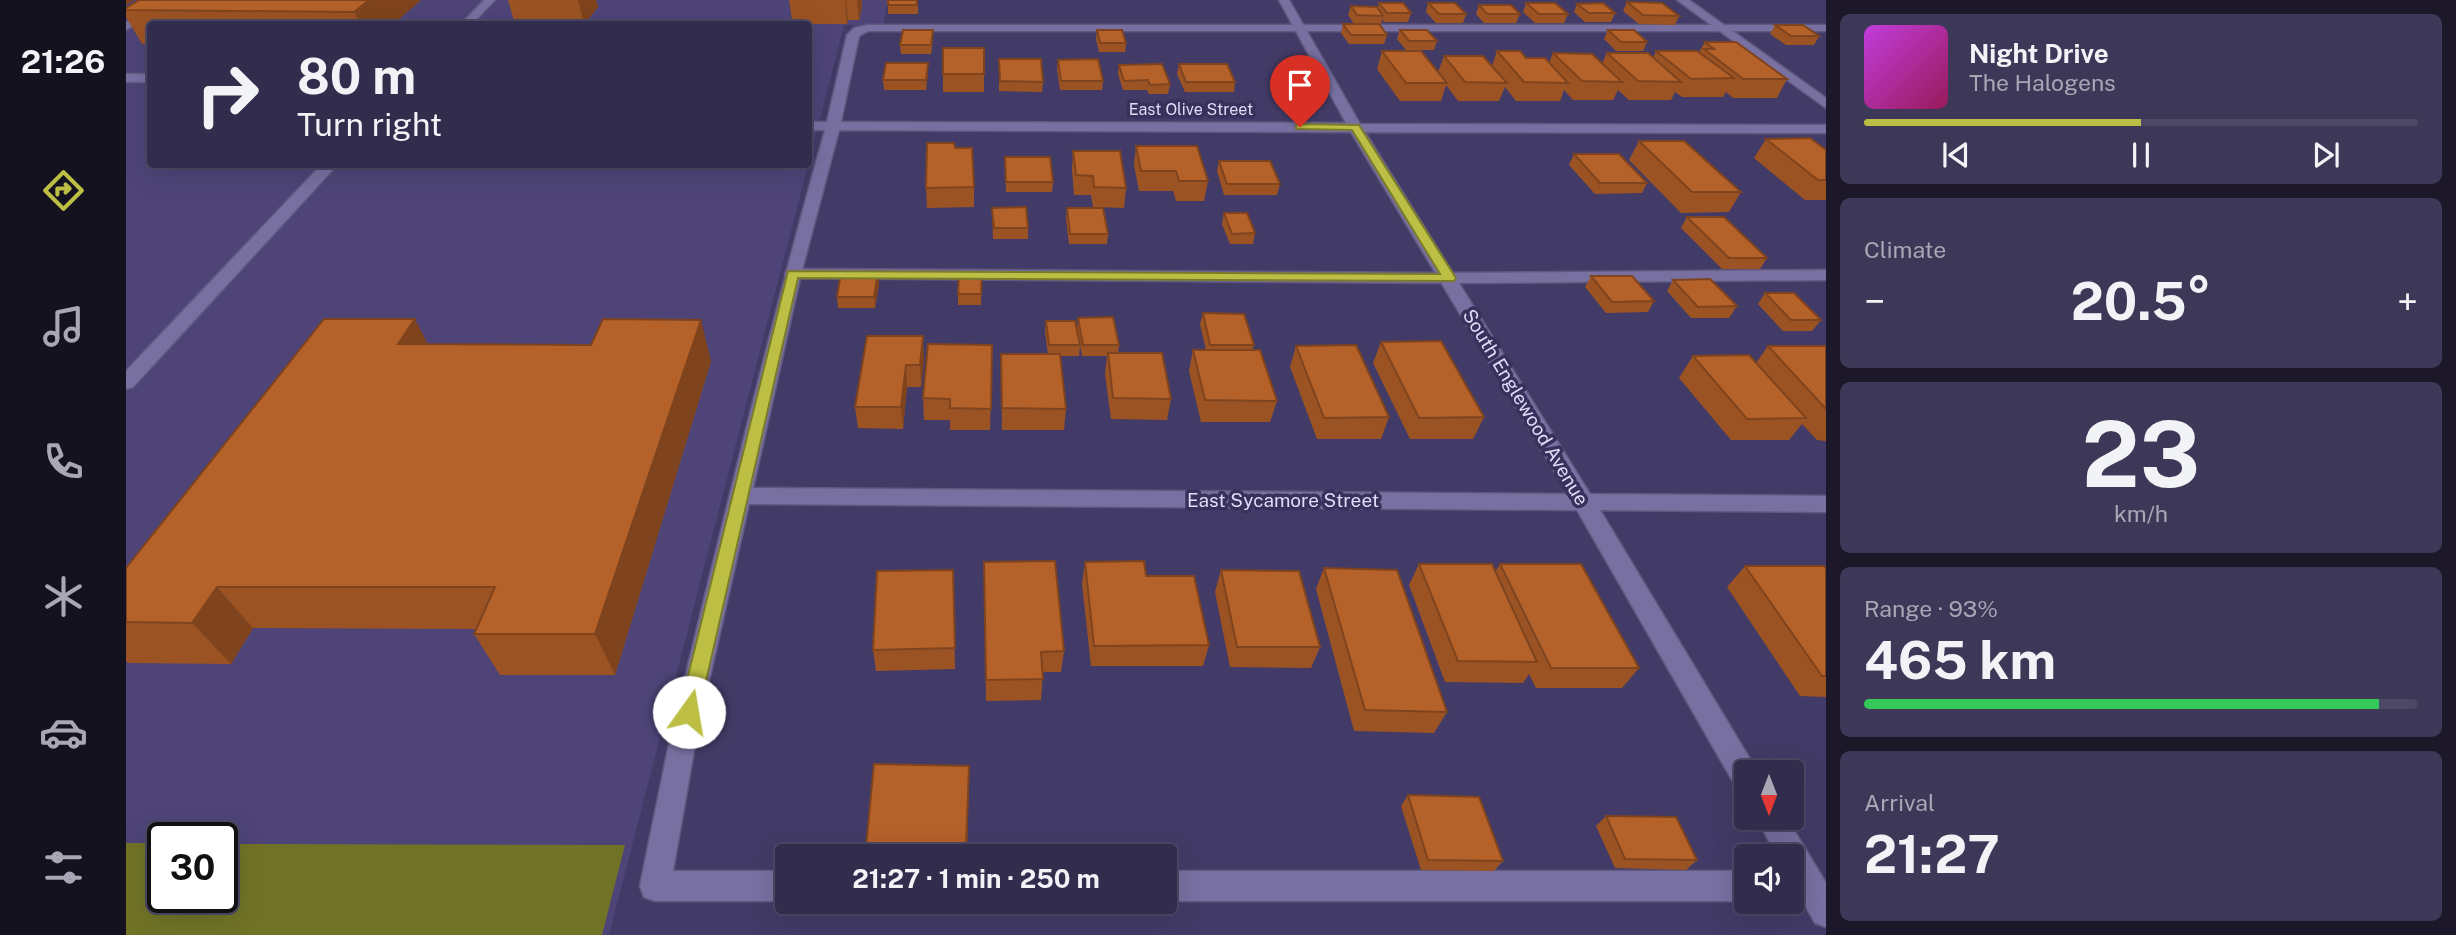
<!DOCTYPE html>
<html lang="en">
<head>
<meta charset="utf-8">
<style>
	body { margin:0; font-family:"Public Sans",sans-serif; background:#3d3857; color:#f1f3f6; height:100vh; display:flex; flex-direction:column; font-size:26px; white-space:nowrap }
	* { box-sizing:border-box; margin:0 }
	p { font-size:23px; color:#a8a7b6 }
	.icon { flex:none; width:38px; height:38px; fill:none; stroke:currentColor; stroke-width:2; stroke-linecap:round; stroke-linejoin:round }
	.map { position:relative; flex:1; overflow:hidden }
	.sheet { display:flex; flex-direction:column; gap:14px; padding:14px; background:#1c182a; width:630px }
	.sheet>* { flex:none }
	.hud { position:absolute; left:21px; top:21px; width:665px; height:147px; border-radius:7px; box-shadow:0 7px 28px #0002,0 0 0 2px #4d4865; background:#322c4d; color:#f1f3f6; overflow:hidden }
	.needle { width:46px; rotate:180deg }
	.controls { position:absolute; left:1608px; top:760px; display:grid; gap:14px }
	.controls a { display:grid; place-items:center; width:70px; height:70px; border-radius:7px; background:#322c4d; box-shadow:0 7px 28px #0002,0 0 0 2px #4d4865; font-size:35px }
	.speed { position:absolute; left:21px; top:822px; display:flex; gap:14px; font-size:35px; font-weight:700; text-align:center }
	.speed>* { display:grid; place-content:center; width:91px; height:91px; border-radius:50%; background:#322c4d; box-shadow:0 7px 28px #0002,0 0 0 2px #4d4865; line-height:1 }
	.speed .limit { border:4px solid #111; border-radius:10px; background:#fff; color:#111 }
	.pin { position:absolute; display:grid; place-items:center; width:60px; height:60px; color:#fff; margin:-72px -30px; border-radius:50% 50% 50% 0; rotate:-45deg; box-shadow:0 0 7px #0007 }
	.pin .icon { rotate:45deg }
	.me { position:absolute; width:77px; margin:-38px; rotate:13deg; stroke-linejoin:round; filter:drop-shadow(0 0 5px #0008) }
	.turn { display:flex; align-items:center; gap:24px; height:147px; padding:0 35px; font-size:32px }
	.turn .icon { width:91px; height:91px; stroke-width:2.5 }
	.turn b { display:block; font-size:49px; line-height:60px }
	.big { font-size:52px; font-weight:700; line-height:1.1 }
	.sheet .widget { flex:1; display:flex; flex-direction:column; justify-content:center; gap:10px; min-width:0; padding:0 24px; border-radius:10px; background:#3d3857 }
	.sheet .dial { align-items:center; gap:0 }
	.dial b { font-size:91px; line-height:1 }
	.song { display:flex; align-items:center; gap:21px }
	.cover { width:84px; height:84px; border-radius:10px; background:linear-gradient(135deg,hsl(290 70% 55%),hsl(330 70% 35%)) }
	.played { height:7px; border-radius:4px; background:linear-gradient(90deg,#bcbf44 50%,#4d4865 50%) }
	.keys { display:flex; justify-content:space-around; direction:ltr }
	.heat { display:flex; justify-content:space-between; align-items:center; font-size:38px; direction:ltr }
	.charge { height:10px; border-radius:5px; background:linear-gradient(90deg,#34c759 93%,#4d4865 0) }
	.trip { position:absolute; left:649px; top:844px; width:402px; height:70px; border-radius:7px; background:#322c4d; box-shadow:0 7px 28px #0002,0 0 0 2px #4d4865; font-weight:700; line-height:70px; text-align:center }
	main { display:flex; flex:1; min-height:0 }
	.menu { display:flex; flex-direction:column; width:126px; justify-content:space-around; align-items:center; background:#14121f; color:#a8a7b6 }
	.menu .icon { width:49px; height:49px }
	.menu .active { color:#bcbf44 }
	.menu b { font-size:32px; color:#f1f3f6 }
	.map>svg:first-child { display:block }
	.built { fill:#4e4478; fill-rule:evenodd }
	.green { fill:#707326 }
	.lines { fill:none; stroke-linecap:round; stroke-linejoin:round }
	.service-casing { stroke:#60597f; stroke-width:3 }
	.minor-casing { stroke:#60597f; stroke-width:3 }
	.service { fill:#7870a1; fill-rule:evenodd }
	.minor { fill:#7870a1; fill-rule:evenodd }
	.wall { fill:#9c5324 }
	.shaded-wall { fill:#7f441d }
	.building { fill:#b5612a; stroke:#7f441d; stroke-width:2 }
	.route { fill:#bcbf44; stroke:#7a7c2c; stroke-width:2 }
	.labels { text-anchor:middle; stroke-width:7; stroke-linejoin:round; paint-order:stroke }
	.far-street-label { font-size:16px; fill:#dfdcf7; stroke:#39305c }
	.street-label { font-size:19px; fill:#dfdcf7; stroke:#39305c }
</style>
</head>
<body>
<main>
<nav class="menu">
<b>21:26</b>
<svg class="icon active" aria-label="directions" viewBox="0 0 24 24"><path d="M12 3l9 9-9 9-9-9zM9 14v-3h6M13 9l2 2-2 2"/></svg>
<svg class="icon" aria-label="music" viewBox="0 0 24 24"><path d="M9 18V5l10-2v13"/><circle cx="6" cy="18" r="3"/><circle cx="16" cy="16" r="3"/></svg>
<svg class="icon" aria-label="phone" viewBox="0 0 24 24"><path d="M5 4h4l2 5-3 2q2 4 5 5l2-3 5 2v4C11 20 4 13 5 4z"/></svg>
<svg class="icon" aria-label="climate" viewBox="0 0 24 24"><path d="M12 3v18M4 7l16 10M4 17L20 7"/></svg>
<svg class="icon" aria-label="car" viewBox="0 0 24 24"><path d="M5 17H2v-5l4-1 3-4h7l3 4 3 1v5h-3M9 17h6M6 11h13"/><circle cx="7" cy="17" r="2"/><circle cx="17" cy="17" r="2"/></svg>
<svg class="icon" aria-label="filters" viewBox="0 0 24 24"><path d="M4 7h16M4 17h16"/><circle cx="9" cy="7" r="2"/><circle cx="15" cy="17" r="2"/></svg>
</nav>
<div class="map">
<svg width="1700" height="935" viewBox="0 0 1700 935">
	<rect width="100%" height="100%" fill="#433b67"/>
	<!-- built -->
	<path class="built" d="M 0,0 L 762,0 L 757,25 L 718,25 L 683,162 L 682,24 L 24,24 L 24,164 L 682,165 L 483,935 L 0,935 ZM 37,838 L 96,838 L 96,898 L 37,898 Z"/>
	<!-- green -->
	<polygon class="green" points="0,843 37,843 37,898 96,898 96,844 499,845 476,935 0,935"/>
	<g class="lines">
		<!-- service casing -->
		<g class="service-casing">
			<g id="service">
				<polygon points="36,0 49,0 0,30 0,22"/>
				<polygon points="742,25 1700,25 1700,31 742,31 733,36 714,126 712,129 702,129 700,126 721,35 728,28"/>
				<rect x="0" y="74" width="24" height="8"/>
				<polygon points="667,269 1323,273 1700,270 1700,280 1323,283 661,278 659,274 661,270"/>
				<polygon points="557,727 566,730 570,739 547,871 662,871 662,901 529,901 518,897 514,886 544,739 548,730"/>
				<rect x="1040" y="871" width="580" height="30"/>
			</g>
		</g>
		<!-- minor casing -->
		<g class="minor-casing">
			<g id="minor">
				<polygon points="358,0 369,0 346,24 335,24"/>
				<path d="M 1153,0 L 1163,0 L 1234,124 L 1700,125 L 1700,133 L 1239,132 L 1464,494 L 1700,496 L 1700,512 L 1474,510 L 1630,769 L 1631,772 L 1620,772 L 1620,791 L 1610,787 L 1451,510 L 623,504 L 570,739 L 566,748 L 557,751 L 548,748 L 544,739 C 594,535 642,333 699,130 L 682,130 L 682,122 L 1220,123 ZM 713,130 L 1225,132 L 1442,494 L 627,488 L 675,274 Z"/>
				<polygon points="1551,0 1563,0 1700,98 1700,108"/>
				<polygon points="196,164 212,164 7,387 0,389 0,371"/>
				<polygon points="1630,817 1660,817 1700,883 1700,927 1689,923 1666,882 1666,856 1651,856"/>
			</g>
		</g>
		<!-- service -->
		<use href="#service" class="service"/>
		<!-- minor -->
		<use href="#minor" class="minor"/>
	</g>
	<!-- wall -->
	<g class="wall">
		<polygon points="13,0 295,0 267,24 24,24 24,44 16,44 0,17 0,8"/>
		<polygon points="382,0 470,0 472,7 458,24 389,24"/>
		<polygon points="663,0 736,0 736,6 733,20 722,20 721,24 682,24 681,20 666,20"/>
		<polygon points="792,0 792,14 762,14 762,5"/>
		<polygon points="1501,2 1553,16 1549,25 1513,24 1497,11"/>
		<polygon points="1253,3 1285,13 1282,22 1258,22 1256,19 1255,25 1254,25 1261,35 1258,44 1223,44 1215,33 1217,24 1228,24 1222,15 1225,6 1252,7"/>
		<polygon points="1302,3 1340,14 1337,23 1310,23 1300,12"/>
		<polygon points="1400,3 1442,14 1438,23 1409,23 1397,12"/>
		<polygon points="1451,4 1489,13 1485,22 1459,22 1448,12"/>
		<polygon points="1353,5 1394,14 1390,23 1358,23 1350,14"/>
		<polygon points="1649,25 1693,36 1688,45 1660,45 1644,34"/>
		<polygon points="971,30 1000,43 999,52 973,52 970,39"/>
		<polygon points="1274,30 1311,41 1308,50 1280,50 1271,39"/>
		<polygon points="1482,30 1521,42 1517,51 1490,51 1478,39"/>
		<polygon points="807,39 805,54 775,54 774,45"/>
		<polygon points="1579,42 1661,79 1651,98 1607,98 1600,92 1597,97 1556,97 1549,92 1545,100 1503,100 1492,90 1487,100 1447,100 1438,90 1434,101 1390,101 1379,87 1373,101 1332,101 1320,85 1315,101 1274,101 1251,69 1256,51 1312,72 1318,56 1366,66 1371,51 1423,63 1427,53 1476,63 1481,53 1527,58 1530,51 1573,52"/>
		<polygon points="873,59 917,82 916,92 873,91"/>
		<polygon points="932,60 977,81 976,90 934,90 931,69"/>
		<polygon points="1053,64 1109,82 1108,92 1059,92 1051,74"/>
		<polygon points="993,65 1044,84 1042,94 1023,94 1021,90 997,90 992,74"/>
		<polygon points="802,72 800,90 758,90 757,80"/>
		<rect x="817" y="74" width="41" height="18"/>
		<polygon points="1640,139 1700,150 1700,200 1679,200 1628,158"/>
		<polygon points="1513,141 1615,192 1603,212 1555,213 1503,160"/>
		<polygon points="1010,146 1082,181 1078,201 1050,201 1047,191 1013,191 1008,165"/>
		<polygon points="829,148 848,187 848,207 801,208 800,188"/>
		<polygon points="947,151 1000,188 998,208 967,207 965,195 948,195 946,170"/>
		<polygon points="1448,154 1521,183 1516,193 1469,194 1443,165"/>
		<polygon points="879,157 927,182 926,192 880,192"/>
		<polygon points="1093,161 1154,184 1151,195 1098,195 1091,171"/>
		<polygon points="866,208 902,228 902,239 867,239"/>
		<polygon points="941,208 982,234 981,244 943,244 940,219"/>
		<polygon points="1098,213 1129,233 1127,244 1104,244 1096,224"/>
		<polygon points="1561,217 1641,258 1634,269 1596,269 1555,228"/>
		<polygon points="752,273 753,284 749,308 712,308 711,297"/>
		<polygon points="856,273 855,305 832,305 832,294"/>
		<polygon points="1465,276 1528,301 1522,312 1480,313 1459,287"/>
		<polygon points="1547,280 1611,306 1603,318 1565,318 1541,291"/>
		<polygon points="1639,293 1695,320 1686,331 1657,331 1632,304"/>
		<polygon points="1077,313 1128,345 1126,350 1151,401 1144,422 1075,422 1063,371 1067,350 1080,350 1074,324"/>
		<polygon points="952,318 993,345 992,353 1045,399 1041,420 985,419 979,374 981,356 956,356 951,329"/>
		<polygon points="920,321 954,345 953,356 934,356 940,409 938,430 876,430 875,354 922,354 919,332"/>
		<polygon points="741,336 798,358 795,387 781,387 777,429 732,428 729,407"/>
		<polygon points="1255,342 1358,417 1347,439 1284,439 1247,363"/>
		<polygon points="302,344 585,361 489,675 374,675 348,634 351,629 127,628 105,664 2,663 0,661 0,568"/>
		<polygon points="866,345 864,430 824,430 824,420 798,420 797,398"/>
		<polygon points="1170,346 1263,417 1255,439 1191,439 1164,367"/>
		<polygon points="1642,346 1700,346 1700,441 1691,440 1676,424 1663,440 1605,440 1553,378 1567,356 1630,363"/>
		<polygon points="858,562 938,651 935,672 917,672 915,700 860,701"/>
		<polygon points="959,562 1020,576 1083,645 1077,666 965,666 956,584"/>
		<polygon points="1293,564 1369,572 1374,564 1513,668 1496,688 1410,688 1403,674 1397,683 1319,682 1283,585"/>
		<polygon points="1619,566 1700,569 1700,697 1674,696 1601,587"/>
		<polygon points="1198,568 1321,712 1308,733 1228,731 1190,589"/>
		<polygon points="827,570 829,669 750,671 747,650"/>
		<polygon points="1095,570 1194,647 1185,668 1104,667 1089,592"/>
		<polygon points="843,766 841,856 741,856 740,847"/>
		<polygon points="1282,795 1377,861 1368,871 1295,870 1275,806"/>
		<polygon points="1480,816 1571,860 1560,870 1489,868 1470,826"/>
	</g>
	<!-- shaded-wall -->
	<g class="shaded-wall">
		<polygon points="0,0 8,0 0,5"/>
		<polygon points="243,0 295,0 267,24 234,24 228,12"/>
		<polygon points="452,0 470,0 472,7 458,24"/>
		<polygon points="719,0 720,0 722,20 721,24"/>
		<polygon points="731,0 736,0 736,6 733,20"/>
		<polygon points="802,63 802,72 800,90 800,80"/>
		<polygon points="752,273 753,284 749,308 748,297"/>
		<polygon points="289,319 310,360 272,344"/>
		<polygon points="575,320 585,361 489,675 469,634"/>
		<polygon points="797,336 798,358 795,387 794,365"/>
		<polygon points="780,365 781,387 777,429 775,407"/>
		<polygon points="91,587 127,628 105,664 66,623"/>
		<polygon points="843,766 843,785 840,856 840,849"/>
	</g>
	<!-- building -->
	<g class="building">
		<polygon points="13,0 243,0 228,12 0,10 0,8"/>
		<rect x="762" y="0" width="29" height="5"/>
		<polygon points="1501,2 1536,3 1553,16 1517,15"/>
		<polygon points="1253,3 1277,3 1285,13 1261,13"/>
		<polygon points="1302,3 1329,3 1340,14 1313,14"/>
		<polygon points="1400,3 1429,3 1442,14 1413,14"/>
		<polygon points="1477,3 1489,13 1463,13 1451,4"/>
		<polygon points="1353,5 1385,5 1394,14 1361,14"/>
		<polygon points="1225,6 1251,7 1257,16 1231,15"/>
		<polygon points="1217,24 1253,24 1261,35 1225,35"/>
		<polygon points="1649,25 1677,25 1693,36 1665,36"/>
		<polygon points="777,30 807,30 805,45 774,45"/>
		<polygon points="971,30 996,30 1000,43 974,43"/>
		<polygon points="1274,30 1301,30 1311,41 1283,41"/>
		<polygon points="1482,30 1508,30 1521,42 1495,42"/>
		<polygon points="1579,42 1610,42 1661,79 1617,79 1578,49 1588,49"/>
		<rect x="817" y="48" width="41" height="26"/>
		<polygon points="1256,51 1295,51 1321,83 1280,83"/>
		<polygon points="1371,51 1394,51 1400,58 1419,58 1442,83 1398,82"/>
		<polygon points="1530,51 1571,51 1608,78 1565,79"/>
		<polygon points="1427,53 1466,54 1496,82 1456,81"/>
		<polygon points="1481,53 1522,53 1555,82 1512,81"/>
		<polygon points="1318,56 1357,56 1381,83 1339,82"/>
		<polygon points="873,59 915,59 917,82 874,81"/>
		<polygon points="972,59 977,81 935,81 932,60"/>
		<polygon points="760,63 802,63 800,80 757,80"/>
		<polygon points="1036,64 1044,84 1024,85 1022,80 998,81 993,65"/>
		<polygon points="1053,64 1101,64 1109,82 1060,82"/>
		<polygon points="1684,138 1700,150 1700,180 1692,180 1640,139"/>
		<polygon points="1513,141 1558,141 1615,192 1566,192"/>
		<polygon points="801,143 828,143 829,148 846,148 848,187 800,188"/>
		<polygon points="1010,146 1071,146 1082,181 1053,181 1050,171 1015,171"/>
		<polygon points="947,151 994,151 1000,188 968,187 967,176 950,175"/>
		<polygon points="1448,154 1493,154 1521,183 1474,183"/>
		<polygon points="879,157 924,157 927,182 880,182"/>
		<polygon points="1093,161 1144,161 1154,184 1101,184"/>
		<polygon points="900,207 902,228 868,228 866,208"/>
		<polygon points="941,208 977,208 982,234 944,234"/>
		<polygon points="1098,213 1121,213 1129,233 1106,234"/>
		<polygon points="1561,217 1598,217 1641,258 1603,258"/>
		<polygon points="715,272 752,273 748,297 711,297"/>
		<polygon points="833,273 856,273 855,294 832,294"/>
		<polygon points="1465,276 1506,276 1528,301 1486,302"/>
		<polygon points="1584,279 1611,306 1572,307 1547,280"/>
		<polygon points="1639,293 1668,293 1695,320 1665,320"/>
		<polygon points="1077,313 1118,314 1128,345 1084,345"/>
		<polygon points="987,317 993,345 957,345 952,318"/>
		<polygon points="198,319 289,319 272,344 465,345 477,319 575,320 469,634 348,634 369,587 91,587 66,623 0,622 0,568"/>
		<polygon points="920,321 949,321 954,345 923,345"/>
		<polygon points="741,336 797,336 794,365 780,365 775,407 729,407"/>
		<polygon points="1315,341 1358,417 1293,418 1255,342"/>
		<polygon points="802,344 866,345 865,409 824,408 824,399 797,398"/>
		<polygon points="1230,345 1263,417 1198,418 1170,346"/>
		<polygon points="1642,346 1700,346 1700,409"/>
		<polygon points="1067,350 1134,350 1151,401 1079,400"/>
		<polygon points="982,353 1036,353 1045,399 987,398"/>
		<polygon points="875,354 934,354 940,409 876,408"/>
		<polygon points="1623,355 1680,418 1621,419 1567,356"/>
		<polygon points="929,561 938,651 915,652 917,679 860,680 858,562"/>
		<polygon points="1018,561 1020,576 1068,576 1083,645 968,646 959,562"/>
		<polygon points="1293,564 1366,564 1411,662 1332,661"/>
		<polygon points="1374,564 1455,564 1513,668 1425,668"/>
		<polygon points="1619,566 1698,566 1700,569 1700,676 1696,676"/>
		<polygon points="1198,568 1271,570 1321,712 1239,710"/>
		<polygon points="827,570 829,648 747,650 751,571"/>
		<polygon points="1095,570 1173,571 1194,647 1111,647"/>
		<polygon points="748,764 843,766 840,849 740,847"/>
		<polygon points="1282,795 1353,797 1377,861 1302,860"/>
		<polygon points="1480,816 1550,817 1571,860 1499,859"/>
	</g>
	<!-- route -->
	<polygon class="route" points="1174,124 1233,125 1330,278 1328,281 672,278 573,712 570,718 563,721 556,718 553,712 662,271 1314,274 1226,130 1170,129 1170,125"/>
	<g class="labels">
		<!-- far-street labels -->
		<g class="far-street-label">
			<text x="1065" y="115">East Olive Street</text>
		</g>
		<!-- street labels -->
		<g class="street-label">
			<text transform="translate(1400 407) rotate(59)" y="7">South Englewood Avenue</text>
			<text x="1157" y="507">East Sycamore Street</text>
		</g>
	</g>
</svg>
<div class="controls">
<a><svg class="needle" viewBox="-14 -14 28 28"><path d="M0-13l5 13h-10z" fill="#e53935"/><path d="M0 13l5-13h-10z" fill="#a8a7b6"/></svg></a>
<a><svg class="icon" aria-label="sound" viewBox="0 0 24 24"><path d="M4 9h4l5-4v14l-5-4H4zM17 9q2 3 0 6"/></svg></a>
</div>
<div class="speed"><div class="limit">30</div></div>
<div class="pin" style="left:1174px;top:127px;background:#d93025"><svg class="icon" aria-label="arrive" viewBox="0 0 24 24"><path d="M6 21V4h12l-3 4 3 4H6"/></svg></div>
<svg class="me" style="left:563px;top:712px" viewBox="-20 -20 40 40"><circle r="19" fill="#fff"/><path d="M0-13L10 11 0 6-10 11z" fill="#bcbf44"/></svg>
<div class="trip">21:27 · 1 min · 250 m</div>
<div class="hud">
<div class="turn"><svg class="icon" aria-label="right" viewBox="0 0 24 24"><path d="M7 20v-9h11M14 6l5 5-5 5"/></svg><div><b>80 m</b>Turn right</div></div>
</div>
</div>
<section class="sheet">
<div class="widget">
<div class="song"><i class="cover"></i><div><b>Night Drive</b><p>The Halogens</p></div></div>
<div class="played"></div>
<div class="keys"><svg class="icon" aria-label="previous" viewBox="0 0 24 24"><path d="M18 5L8 12l10 7zM5 5v14"/></svg><svg class="icon" aria-label="pause" viewBox="0 0 24 24"><path d="M8 5v14M16 5v14"/></svg><svg class="icon" aria-label="next" viewBox="0 0 24 24"><path d="M6 5l10 7-10 7zM19 5v14"/></svg></div>
</div>
<div class="widget"><p>Climate</p>
<div class="heat"><a>−</a><b class="big">20.5°</b><a>+</a></div>
</div>
<div class="widget dial"><b>23</b><p>km/h</p></div>
<div class="widget"><p>Range · 93%</p><b class="big">465 km</b><div class="charge"></div></div>
<div class="widget"><p>Arrival</p><b class="big">21:27</b></div>
</section>
</main>
</body>
</html>
